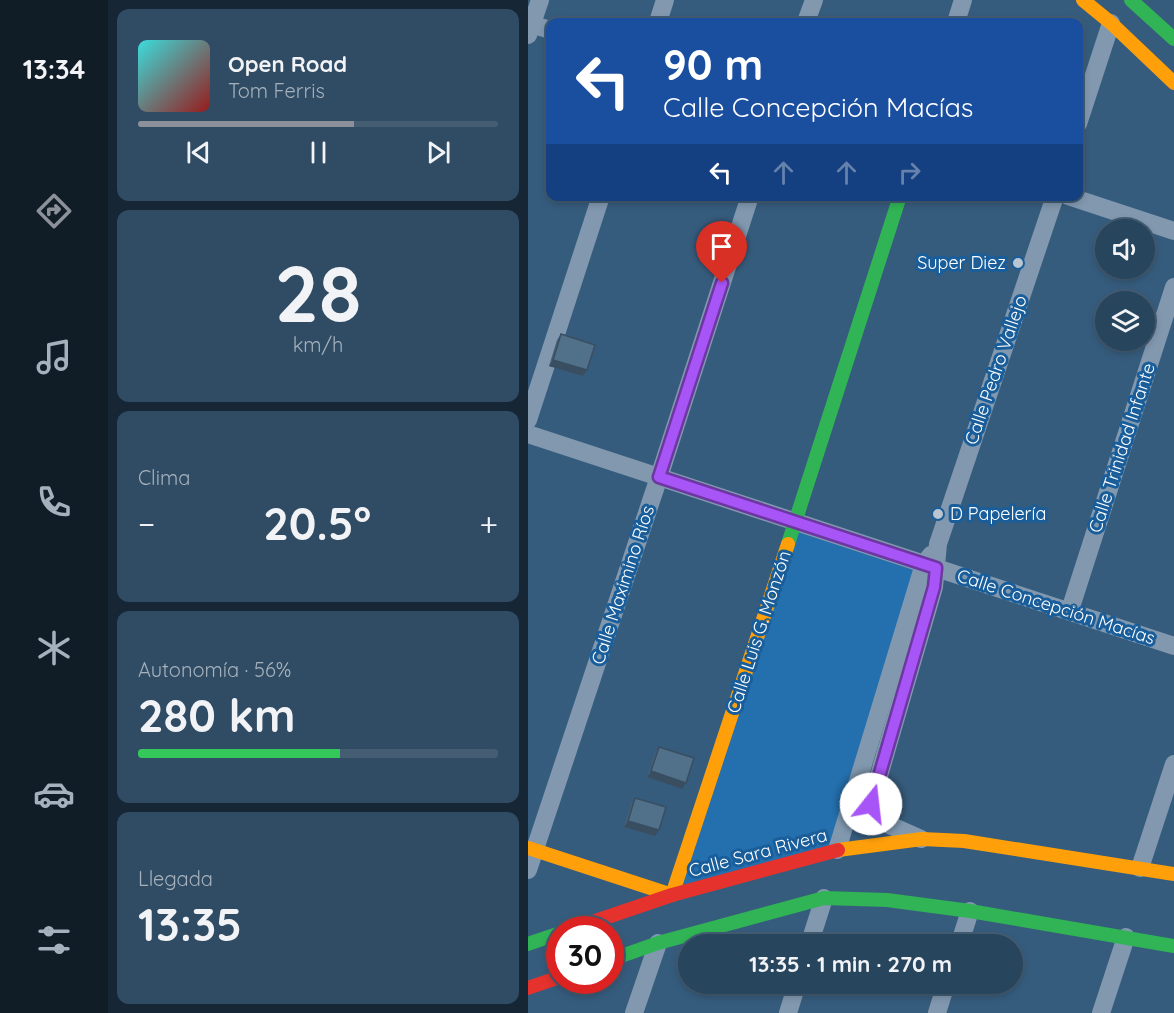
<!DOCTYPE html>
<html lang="es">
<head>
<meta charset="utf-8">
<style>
	body { margin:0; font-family:Quicksand,sans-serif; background:#304c64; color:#f1f3f6; height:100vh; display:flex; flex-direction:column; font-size:22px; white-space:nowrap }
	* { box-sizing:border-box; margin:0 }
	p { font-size:20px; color:#a5b1bc }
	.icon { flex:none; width:33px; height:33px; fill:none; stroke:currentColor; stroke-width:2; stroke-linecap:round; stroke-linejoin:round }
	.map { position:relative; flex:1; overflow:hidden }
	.sheet { display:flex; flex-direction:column; gap:9px; padding:9px; background:#162634; width:420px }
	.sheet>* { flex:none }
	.top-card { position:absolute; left:18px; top:18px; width:537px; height:183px; border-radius:12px; box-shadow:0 3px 9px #0003,0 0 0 2px #445d73; background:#1a4fa0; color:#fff; overflow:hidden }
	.fabs { position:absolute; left:567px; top:219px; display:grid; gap:12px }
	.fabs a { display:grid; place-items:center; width:60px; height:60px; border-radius:50%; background:#28455e; box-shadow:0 3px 9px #0003,0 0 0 2px #445d73; font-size:30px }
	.speed { position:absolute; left:18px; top:916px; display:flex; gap:12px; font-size:30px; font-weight:700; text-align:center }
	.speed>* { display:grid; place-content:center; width:78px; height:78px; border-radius:50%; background:#28455e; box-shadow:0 3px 9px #0003,0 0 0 2px #445d73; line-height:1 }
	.speed .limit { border:9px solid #d22; background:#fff; color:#111 }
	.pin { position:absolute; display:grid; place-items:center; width:51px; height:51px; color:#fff; margin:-62px -26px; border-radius:50% 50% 50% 0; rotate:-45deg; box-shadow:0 0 6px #0007 }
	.pin .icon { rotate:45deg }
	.me { position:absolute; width:66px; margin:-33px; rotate:16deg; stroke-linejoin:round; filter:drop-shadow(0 0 4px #0008) }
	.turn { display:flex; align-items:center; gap:21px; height:126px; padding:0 18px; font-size:27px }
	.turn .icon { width:78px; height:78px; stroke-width:2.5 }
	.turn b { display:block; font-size:42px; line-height:51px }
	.lanes { display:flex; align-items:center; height:57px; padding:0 18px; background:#0003; justify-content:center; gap:30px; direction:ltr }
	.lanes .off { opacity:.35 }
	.big { font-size:45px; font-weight:700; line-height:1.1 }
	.sheet .tile { flex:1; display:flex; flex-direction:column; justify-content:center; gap:9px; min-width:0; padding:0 21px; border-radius:12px; background:#304c64 }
	.sheet .dial { align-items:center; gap:0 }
	.dial b { font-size:78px; line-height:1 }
	.song { display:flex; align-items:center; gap:18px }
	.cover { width:72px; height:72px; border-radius:9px; background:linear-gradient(135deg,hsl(180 70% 55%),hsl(0 70% 35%)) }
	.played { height:6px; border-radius:3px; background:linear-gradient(90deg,#8c9099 60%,#445d73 60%) }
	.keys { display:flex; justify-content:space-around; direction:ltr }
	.heat { display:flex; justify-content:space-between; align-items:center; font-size:33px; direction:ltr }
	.charge { height:9px; border-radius:4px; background:linear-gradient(90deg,#34c759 56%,#445d73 0) }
	.trip { position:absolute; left:150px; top:934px; width:345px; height:60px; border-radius:30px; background:#28455e; box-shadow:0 3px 9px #0003,0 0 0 2px #445d73; font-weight:700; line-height:60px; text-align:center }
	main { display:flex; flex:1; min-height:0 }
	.dock { display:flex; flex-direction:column; width:108px; justify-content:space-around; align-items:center; background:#101c26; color:#a5b1bc }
	.dock .icon { width:42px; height:42px }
	.dock .active { color:#8c9099 }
	.dock b { font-size:27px; color:#f1f3f6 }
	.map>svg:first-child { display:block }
	.green { fill:#246fad }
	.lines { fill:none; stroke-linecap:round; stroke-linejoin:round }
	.street { stroke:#8198af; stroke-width:18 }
	.fast { stroke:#30b455; stroke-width:14 }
	.slow { stroke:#ff9f0a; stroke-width:14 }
	.jam { stroke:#e5322d; stroke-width:14 }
	.wall { fill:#466077 }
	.shaded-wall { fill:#394e61 }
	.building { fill:#51708a; stroke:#394e61; stroke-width:1.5 }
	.route-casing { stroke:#6d37a1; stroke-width:15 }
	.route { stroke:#a855f7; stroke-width:10 }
	.poi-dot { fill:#b9c6d2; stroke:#195e9a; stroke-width:2 }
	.labels { text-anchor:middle; stroke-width:6; stroke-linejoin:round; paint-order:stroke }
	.poi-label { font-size:18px; fill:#fff; stroke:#195e9a; text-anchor:end }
	.street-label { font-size:18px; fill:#fff; stroke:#195e9a }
</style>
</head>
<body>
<main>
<nav class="dock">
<b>13:34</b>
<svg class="icon active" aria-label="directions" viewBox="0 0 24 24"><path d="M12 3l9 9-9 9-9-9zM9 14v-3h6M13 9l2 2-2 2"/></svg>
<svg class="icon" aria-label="music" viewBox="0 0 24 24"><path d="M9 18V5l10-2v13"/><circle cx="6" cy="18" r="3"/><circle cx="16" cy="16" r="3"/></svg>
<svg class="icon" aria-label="phone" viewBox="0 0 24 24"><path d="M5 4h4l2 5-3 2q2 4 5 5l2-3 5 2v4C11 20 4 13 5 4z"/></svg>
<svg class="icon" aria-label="climate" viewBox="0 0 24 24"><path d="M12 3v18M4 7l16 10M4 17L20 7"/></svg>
<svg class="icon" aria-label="car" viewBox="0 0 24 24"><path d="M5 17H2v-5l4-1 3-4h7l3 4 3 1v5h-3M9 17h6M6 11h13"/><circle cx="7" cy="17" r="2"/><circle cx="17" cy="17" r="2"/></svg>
<svg class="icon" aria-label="filters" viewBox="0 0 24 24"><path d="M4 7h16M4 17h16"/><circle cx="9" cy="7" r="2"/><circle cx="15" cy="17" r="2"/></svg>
</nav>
<section class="sheet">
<div class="tile">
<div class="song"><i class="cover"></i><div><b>Open Road</b><p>Tom Ferris</p></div></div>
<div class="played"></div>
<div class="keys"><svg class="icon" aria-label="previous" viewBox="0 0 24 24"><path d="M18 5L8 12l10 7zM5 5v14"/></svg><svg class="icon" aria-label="pause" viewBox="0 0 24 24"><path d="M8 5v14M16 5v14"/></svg><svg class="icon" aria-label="next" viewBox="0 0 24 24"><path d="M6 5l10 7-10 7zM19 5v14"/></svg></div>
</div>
<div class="tile dial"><b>28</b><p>km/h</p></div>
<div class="tile"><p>Clima</p>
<div class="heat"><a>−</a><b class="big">20.5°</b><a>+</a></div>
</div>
<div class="tile"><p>Autonomía · 56%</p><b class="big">280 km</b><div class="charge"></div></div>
<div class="tile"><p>Llegada</p><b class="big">13:35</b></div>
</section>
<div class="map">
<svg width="646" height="1013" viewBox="0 0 646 1013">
	<rect width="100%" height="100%" fill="#365c7d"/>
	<!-- green -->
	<polygon class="green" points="268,524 396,565 306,845 152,889"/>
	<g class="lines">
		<!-- street -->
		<g class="street">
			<polyline points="130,22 137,0"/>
			<polyline points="278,22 286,0"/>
			<polyline points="428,22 435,0"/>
			<polyline points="0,23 22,30"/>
			<polyline points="0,35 12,0"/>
			<polyline points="550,124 583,23"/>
			<polyline points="540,196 646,231"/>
			<polyline points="0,420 73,196"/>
			<polyline points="0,434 646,646"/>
			<polyline points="542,610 646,287"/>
			<polyline points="393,839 357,823 343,803 406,587 410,544 527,196"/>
			<polyline points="309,850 396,564 403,555"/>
			<polyline points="612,868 646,764"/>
			<polyline points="0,870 131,477 222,196"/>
			<polyline points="281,945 296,898"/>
			<polyline points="431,945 442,911"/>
			<polyline points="106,1013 130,943"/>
			<polyline points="260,1013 269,984"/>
			<polyline points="409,1013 418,984"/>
			<polyline points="573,1013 598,937"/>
		</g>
		<!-- fast -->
		<g class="fast">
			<polyline points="603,0 646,39"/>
			<polyline points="260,544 372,196"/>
			<polyline points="0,944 32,933"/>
			<polyline points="82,960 130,943 296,898 359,900 442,911 646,946"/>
		</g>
		<!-- slow -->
		<g class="slow">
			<polyline points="555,0 583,23 646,83"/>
			<polyline points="0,848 144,895 260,544"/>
			<polyline points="310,850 394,839 436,841 646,874"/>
		</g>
		<!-- jam -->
		<g class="jam">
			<polyline points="41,930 144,895 310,850"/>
			<polyline points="0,988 32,977"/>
		</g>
	</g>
	<!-- wall -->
	<g class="wall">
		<polygon points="33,334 59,370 55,376 21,366 29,340"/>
		<polygon points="131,747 158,783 154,789 119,777 127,753"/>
		<polygon points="107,798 127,836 96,827 103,804"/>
	</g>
	<!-- shaded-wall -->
	<g class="shaded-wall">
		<polygon points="25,360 59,370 55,376 21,366"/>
		<polygon points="123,771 158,783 154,789 119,777"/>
		<polygon points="100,821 131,830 127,836 96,827"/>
	</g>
	<!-- building -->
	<g class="building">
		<polygon points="33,334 67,345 59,370 25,360"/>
		<polygon points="131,747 166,758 158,783 123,771"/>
		<polygon points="107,798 138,807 131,830 100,821"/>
	</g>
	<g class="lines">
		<!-- route casing -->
		<g class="route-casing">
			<polyline id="route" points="194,283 131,477 408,568 406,587 343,804"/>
		</g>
		<!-- route -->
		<use href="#route" class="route"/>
	</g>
	<!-- markers -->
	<g class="poi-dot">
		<circle cx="490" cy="263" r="6"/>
		<circle cx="410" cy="514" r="6"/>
	</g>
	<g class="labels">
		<!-- poi labels -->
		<g class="poi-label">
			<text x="478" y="269">Super Diez</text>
			<text x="422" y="520" text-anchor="start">D Papelería</text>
		</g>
		<!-- street labels -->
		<g class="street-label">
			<text transform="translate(468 370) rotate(-71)" y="6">Calle Pedro Vallejo</text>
			<text transform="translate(594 448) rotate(-72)" y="6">Calle Trinidad Infante</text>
			<text transform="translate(95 585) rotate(-72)" y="6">Calle Maximino Ríos</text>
			<text transform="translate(528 607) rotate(18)" y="6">Calle Concepción Macías</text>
			<text transform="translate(231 632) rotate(-72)" y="6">Calle Luis G. Monzón</text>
			<text transform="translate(230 853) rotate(-15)" y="6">Calle Sara Rivera</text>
		</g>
	</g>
</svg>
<div class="fabs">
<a><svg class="icon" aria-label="sound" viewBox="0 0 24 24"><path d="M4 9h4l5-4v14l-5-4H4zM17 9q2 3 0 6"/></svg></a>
<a><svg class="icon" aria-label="layers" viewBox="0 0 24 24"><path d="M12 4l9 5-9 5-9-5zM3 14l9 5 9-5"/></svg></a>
</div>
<div class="speed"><div class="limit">30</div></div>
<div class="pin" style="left:194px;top:283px;background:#d93025"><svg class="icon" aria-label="arrive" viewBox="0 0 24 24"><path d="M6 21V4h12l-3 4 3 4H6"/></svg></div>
<svg class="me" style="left:343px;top:804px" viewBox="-20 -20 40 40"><circle r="19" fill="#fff"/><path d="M0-13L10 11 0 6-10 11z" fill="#a855f7"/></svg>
<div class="trip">13:35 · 1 min · 270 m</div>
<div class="top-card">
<div class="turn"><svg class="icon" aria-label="left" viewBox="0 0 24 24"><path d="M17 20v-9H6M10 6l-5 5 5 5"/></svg><div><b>90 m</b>Calle Concepción Macías</div></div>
<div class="lanes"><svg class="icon" aria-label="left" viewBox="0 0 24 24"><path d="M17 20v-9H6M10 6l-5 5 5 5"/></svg><svg class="icon off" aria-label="ahead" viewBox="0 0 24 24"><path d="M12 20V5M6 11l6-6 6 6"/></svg><svg class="icon off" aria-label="ahead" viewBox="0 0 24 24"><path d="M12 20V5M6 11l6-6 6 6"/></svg><svg class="icon off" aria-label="right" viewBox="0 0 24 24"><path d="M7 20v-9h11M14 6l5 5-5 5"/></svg></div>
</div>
</div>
</main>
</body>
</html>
